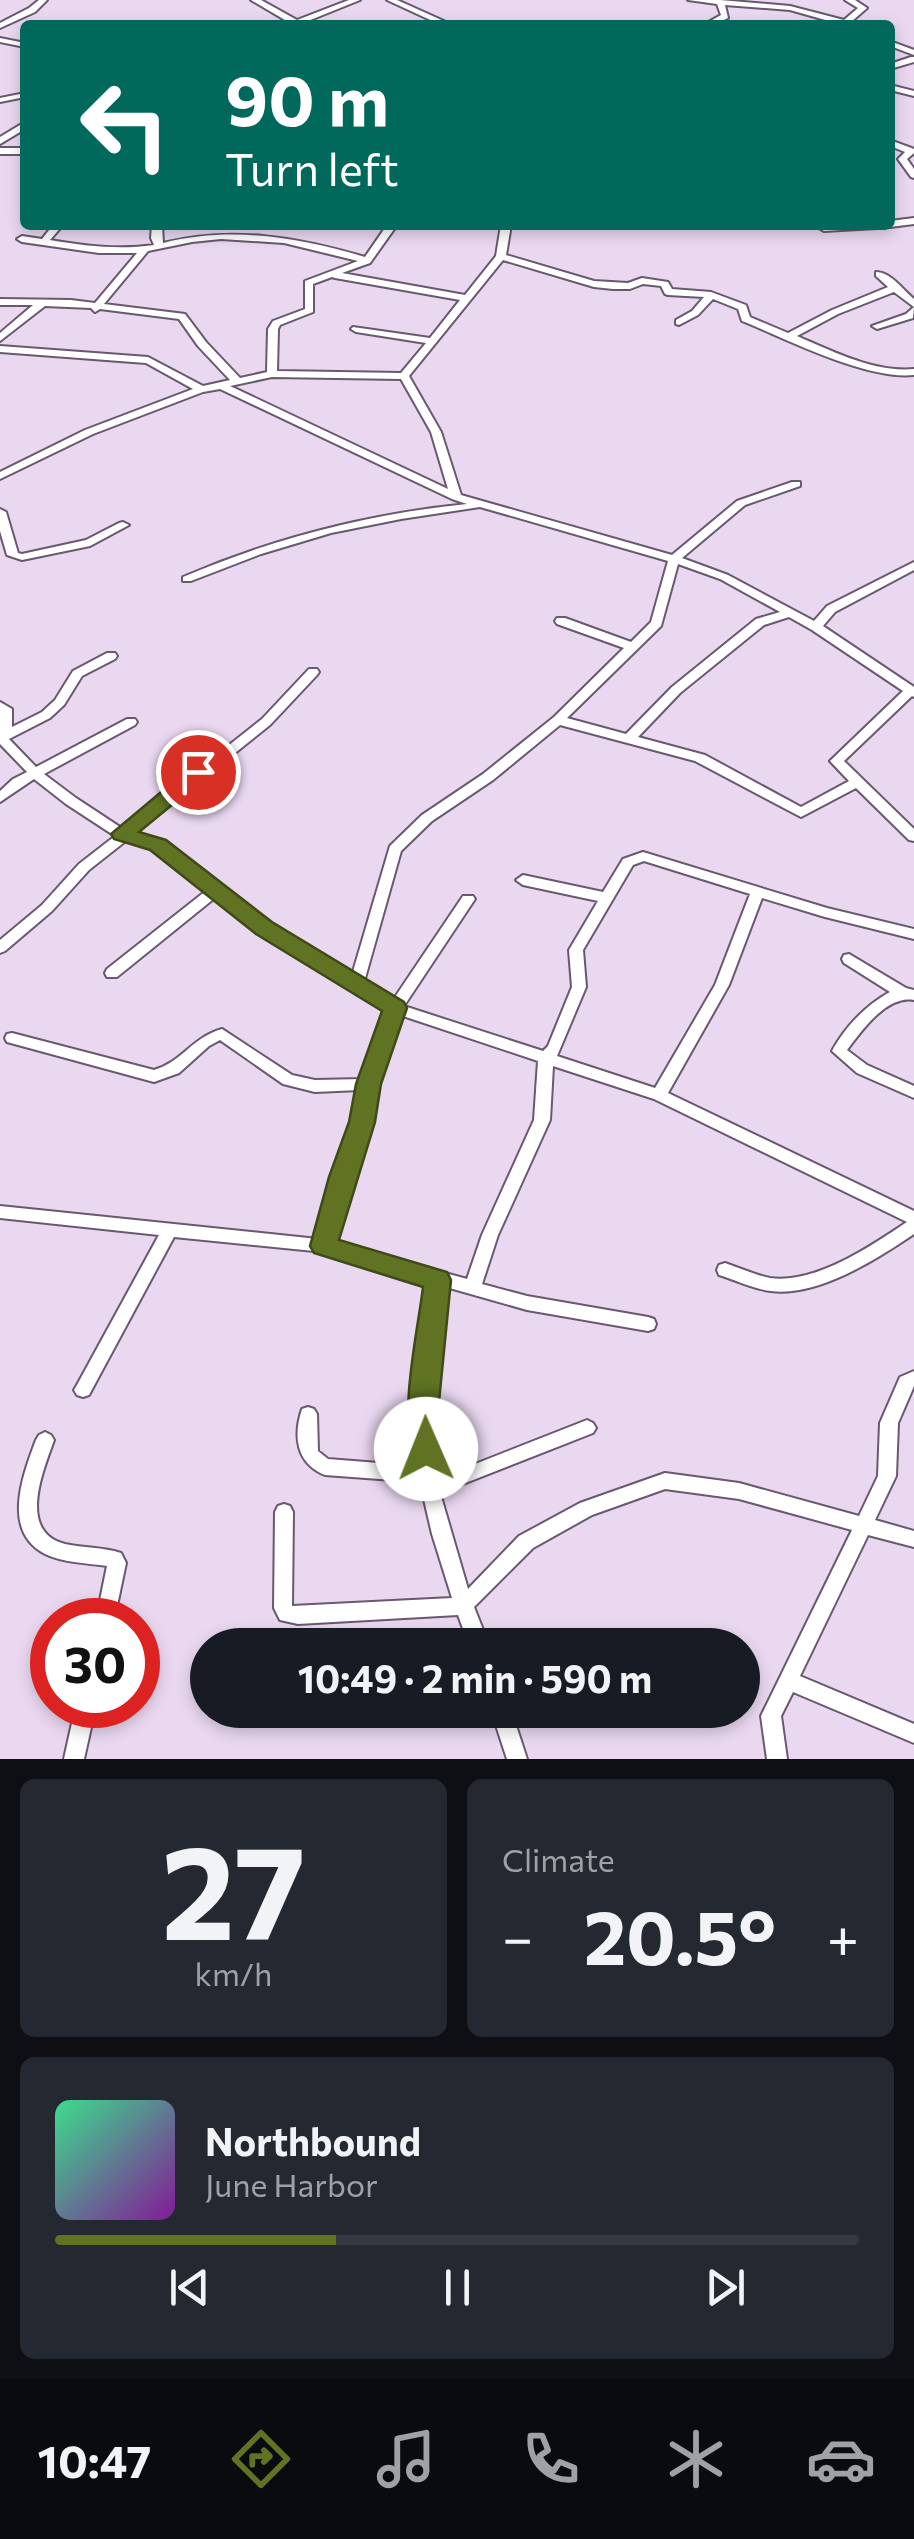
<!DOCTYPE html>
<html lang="en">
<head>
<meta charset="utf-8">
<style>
	body { margin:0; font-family:Commissioner,sans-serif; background:#242831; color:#f1f3f6; height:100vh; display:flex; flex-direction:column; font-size:38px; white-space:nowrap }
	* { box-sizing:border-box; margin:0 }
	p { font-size:32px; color:#9ea1a6 }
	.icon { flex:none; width:55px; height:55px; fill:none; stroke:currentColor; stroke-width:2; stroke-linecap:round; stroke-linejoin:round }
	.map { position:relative; height:1759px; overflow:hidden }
	.drawer { display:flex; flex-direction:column; gap:20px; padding:20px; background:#0d0f14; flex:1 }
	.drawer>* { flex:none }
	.banner { position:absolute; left:20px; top:20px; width:875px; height:210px; border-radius:10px; box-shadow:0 5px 15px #0003; background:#00695c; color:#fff; overflow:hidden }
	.speed { position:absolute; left:30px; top:1598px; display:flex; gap:20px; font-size:50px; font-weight:700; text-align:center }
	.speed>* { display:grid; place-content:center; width:130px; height:130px; border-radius:50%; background:#171b24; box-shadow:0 5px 15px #0003; line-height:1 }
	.speed .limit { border:15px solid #d22; background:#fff; color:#111 }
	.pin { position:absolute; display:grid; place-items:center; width:85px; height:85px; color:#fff; margin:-42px; border:5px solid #fff; border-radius:50%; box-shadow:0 2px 10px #0007 }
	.me { position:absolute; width:110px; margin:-55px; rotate:359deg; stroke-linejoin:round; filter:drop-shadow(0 0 8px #0008) }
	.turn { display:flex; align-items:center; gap:35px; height:210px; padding:0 40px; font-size:45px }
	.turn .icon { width:130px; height:130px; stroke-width:2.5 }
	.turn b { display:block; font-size:70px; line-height:85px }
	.big { font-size:75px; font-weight:700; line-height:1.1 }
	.drawer .tile { flex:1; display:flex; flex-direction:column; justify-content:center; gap:15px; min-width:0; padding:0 35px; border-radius:15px; background:#242831 }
	.drawer .dial { align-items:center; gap:0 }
	.dial b { font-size:130px; line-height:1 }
	.song { display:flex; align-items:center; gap:30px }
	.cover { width:120px; height:120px; border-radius:15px; background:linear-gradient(135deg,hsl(150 70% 55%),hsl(290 70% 35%)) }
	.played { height:10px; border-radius:5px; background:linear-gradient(90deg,#5f7323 35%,#363941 35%) }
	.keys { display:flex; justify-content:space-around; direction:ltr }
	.heat { display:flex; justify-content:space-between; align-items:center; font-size:55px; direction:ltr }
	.drawer .tiles { flex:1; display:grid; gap:20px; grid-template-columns:1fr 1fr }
	.tile:last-child { grid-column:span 2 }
	.trip { position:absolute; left:190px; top:1628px; width:570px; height:100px; border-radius:50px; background:#171b24; box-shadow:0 5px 15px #0003; font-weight:700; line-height:100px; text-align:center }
	.dock { display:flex; height:160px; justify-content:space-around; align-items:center; background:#090b0e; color:#9ea1a6 }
	.dock .icon { width:70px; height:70px }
	.dock .active { color:#5f7323 }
	.dock b { font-size:45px; color:#f1f3f6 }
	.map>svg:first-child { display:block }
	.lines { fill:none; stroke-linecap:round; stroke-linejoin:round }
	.minor-casing { stroke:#68596e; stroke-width:4 }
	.minor { fill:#fff; fill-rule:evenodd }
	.route { fill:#5f7323; stroke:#3e4b17; stroke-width:2.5 }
</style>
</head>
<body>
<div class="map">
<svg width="914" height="1759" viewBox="0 0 914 1759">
	<rect width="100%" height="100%" fill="#ead8f1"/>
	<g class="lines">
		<!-- minor casing -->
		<g class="minor-casing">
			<g id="minor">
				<polygon points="39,0 47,0 35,12 0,28 0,23 29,8"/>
				<polygon points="251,0 261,0 297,20 349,0 360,0 298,25 288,25 290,23"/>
				<polygon points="387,0 397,0 446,22 439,24"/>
				<polygon points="688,0 720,0 790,6 844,20 858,8 845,0 855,0 867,8 851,22 856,25 843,25 790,10 725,5 728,18 713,25 703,25 721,15 717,4"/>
				<polygon points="0,38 25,43 25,47 0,42"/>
				<polygon points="890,41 914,50 914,55 890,46"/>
				<polygon points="911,57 914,57 914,62 890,69 890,64"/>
				<polygon points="890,85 914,91 914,96 890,90"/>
				<polygon points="25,93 25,97 0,102 0,98"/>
				<polygon points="25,122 25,129 0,144 0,137"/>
				<polygon points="890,140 914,149 914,153 907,159 914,169 914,178 911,177 898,159 905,152 890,146"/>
				<rect x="0" y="148" width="25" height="6"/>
				<polygon points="914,218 914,224 890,227 886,225 890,225 890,221"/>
				<path d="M 53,225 L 63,225 L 50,240 C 85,246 119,250 154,245 L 151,238 L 152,225 L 162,225 L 163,243 C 232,226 297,237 365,257 L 387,225 L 397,225 L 370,263 L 342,273 L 465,295 L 496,256 L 501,225 L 511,225 L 506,255 L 594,281 L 628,283 L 642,278 L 668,282 L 672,289 L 711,292 L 746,305 L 750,317 L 788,333 L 832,310 L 888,287 L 876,276 L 876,272 C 891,272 903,290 914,299 L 914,307 L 894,292 L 838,314 L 797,336 C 832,351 875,373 914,369 L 914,375 C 866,380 787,339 742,321 L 738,309 L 713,299 L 698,315 L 679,325 L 676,324 L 676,320 L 692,311 L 704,297 L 668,295 L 665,294 L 661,286 L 643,284 L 630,289 L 613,289 L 594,287 L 503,260 L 409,376 L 441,432 L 461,495 L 672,555 L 737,501 L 792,482 L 800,482 L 800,486 L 745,505 L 682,558 L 728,575 L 814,621 L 827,606 L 914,562 L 914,570 L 835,612 L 823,626 L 914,687 L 914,697 L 912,696 L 844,761 L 914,829 L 914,841 L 909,840 L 856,788 L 801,817 L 695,761 L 560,725 L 493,780 L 432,821 L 401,851 L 364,982 L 393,1000 L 463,896 L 473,896 L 475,899 L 473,902 L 404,1006 L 543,1051 L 548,1046 L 572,987 L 569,950 L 598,901 L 523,885 L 516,880 L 523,875 L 603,892 L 623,859 L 643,852 L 827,908 L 914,929 L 914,939 L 825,917 L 762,898 L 729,985 L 668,1093 L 914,1211 L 914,1234 C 877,1259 818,1297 771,1291 C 753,1289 736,1280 719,1275 L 717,1270 L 719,1265 L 725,1263 C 740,1268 755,1275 770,1278 C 816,1284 871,1246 907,1222 L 654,1099 L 553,1066 L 550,1120 L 498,1235 L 482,1284 L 527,1296 L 648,1317 L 654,1319 L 656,1324 L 654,1329 L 648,1331 L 527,1310 L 446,1287 C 440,1331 420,1437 439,1475 L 437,1479 L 587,1420 L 593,1423 L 596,1428 L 593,1433 L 440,1493 L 468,1589 L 519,1536 L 580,1503 L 665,1473 L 739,1483 L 859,1516 L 878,1476 L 880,1423 L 900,1377 L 914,1371 L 914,1386 L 898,1423 L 896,1476 L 875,1520 L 914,1531 L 914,1547 L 868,1535 L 800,1676 L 914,1724 L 914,1743 L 793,1692 L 781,1716 L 787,1759 L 767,1759 L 761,1716 L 852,1530 L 739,1499 L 665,1489 L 592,1515 L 533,1548 L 474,1607 L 489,1645 L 469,1645 L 458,1615 L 298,1624 L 280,1620 L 274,1608 L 275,1512 L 278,1506 L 284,1504 L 290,1506 L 293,1512 L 292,1606 L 452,1598 L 432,1534 L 420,1482 L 325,1475 C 296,1463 293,1436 302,1409 L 308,1407 L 314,1409 L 317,1414 L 318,1451 L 328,1459 L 417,1466 C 410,1404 422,1344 429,1282 L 324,1252 L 174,1237 L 89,1395 L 83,1397 L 77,1395 L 74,1390 L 77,1385 L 159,1235 L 0,1218 L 0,1206 L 318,1239 L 334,1177 L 354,1122 L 360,1090 L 315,1092 L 283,1084 L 220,1040 L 209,1046 L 179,1073 L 154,1082 L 7,1042 L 5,1038 L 7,1034 L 12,1033 L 154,1070 C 182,1062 191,1038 222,1029 L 292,1075 L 315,1080 L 363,1079 L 387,1010 L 259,931 L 216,897 L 117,977 L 107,977 L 105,973 L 107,969 L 207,890 L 153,848 L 127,840 L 89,870 L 52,911 L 5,951 L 0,953 L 0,940 L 42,905 L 79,864 L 115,836 L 66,804 L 34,779 L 0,802 L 0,791 L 13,779 L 27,772 L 0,744 L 0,702 L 12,709 L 12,727 L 42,712 L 55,700 L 73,671 L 107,653 L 115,653 L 117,656 L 115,659 L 82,676 L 64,705 L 50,718 L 9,739 L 36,767 L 127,719 L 135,719 L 137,722 L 135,725 L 44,774 L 76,798 L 123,829 L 262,719 L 309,669 L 317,669 L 319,672 L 317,675 L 270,725 L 135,833 L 163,842 L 269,925 L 352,975 L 390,846 L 422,815 L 483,774 L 554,717 L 624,648 L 557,624 L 555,621 L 557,618 L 565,618 L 631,642 L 651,622 L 668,561 L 480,507 L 401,519 L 331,533 L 261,554 L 191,581 L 183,581 L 183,577 C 274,538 368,514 467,504 L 452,499 L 220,389 L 203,392 L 93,434 L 0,479 L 0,472 L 85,430 L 193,389 L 146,363 L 0,352 L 0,346 L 148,357 L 203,386 L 230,380 L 198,346 L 179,319 L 100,309 L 95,312 L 91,308 L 45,306 L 0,341 L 0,333 L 33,305 L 0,305 L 0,299 L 71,300 L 95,303 L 137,253 L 99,253 L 22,242 L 17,239 L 22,236 L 42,239 ZM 221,239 L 284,243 L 358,261 L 305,281 L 305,309 L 273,321 L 268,329 L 267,372 L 240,378 L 206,342 L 185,314 L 104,304 L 148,251 L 192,242 ZM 332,277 L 335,278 L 460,300 L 430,338 L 353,327 L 351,329 L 356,332 L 426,343 L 401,373 L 277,371 L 278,329 L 280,325 L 313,312 L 313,284 ZM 272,377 L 401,379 L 431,432 L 448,489 L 230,386 ZM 678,564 L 720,579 L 780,612 L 756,619 L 672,687 L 626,734 L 567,718 L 661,626 ZM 789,617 L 812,630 L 903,691 L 830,761 L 849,781 L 801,807 L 705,755 L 638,737 L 680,693 L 764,625 ZM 644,861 L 750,894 L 715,985 L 655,1088 L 557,1056 L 586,987 L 583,950 L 633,865 ZM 400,1015 L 538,1061 L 534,1120 L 482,1235 L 467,1279 L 333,1242 L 350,1177 L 370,1122 L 377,1084 Z"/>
				<polygon points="828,225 882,225 877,228 824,231 819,228"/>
				<polygon points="914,307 913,318 877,329 872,326 906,314"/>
				<polygon points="0,509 6,512 18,553 22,554 86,540 119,523 123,522 129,525 90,546 22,560 7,555 0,531"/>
				<path d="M 849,954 L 906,988 L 914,990 L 914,1000 C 887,995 862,1030 847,1050 L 867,1065 L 914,1086 L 914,1098 L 857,1073 L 832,1051 C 845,1027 866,1005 890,992 L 844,963 L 842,959 L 844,955 Z"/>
				<path d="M 45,1432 L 51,1435 L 54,1440 C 43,1471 17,1532 65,1544 C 83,1548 103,1547 121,1553 L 126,1563 L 114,1620 L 96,1620 L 107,1566 C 87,1563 64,1563 45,1554 C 1,1531 23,1475 36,1440 L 39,1435 Z"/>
				<polygon points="76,1705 96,1705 84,1759 64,1759"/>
				<polygon points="491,1710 511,1710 527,1759 507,1759"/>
			</g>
		</g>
		<!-- minor -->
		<use href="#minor" class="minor"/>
	</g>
	<!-- route -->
	<path class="route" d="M 198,765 L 206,767 L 209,772 L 206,777 L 139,832 L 166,840 L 272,922 L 404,1002 L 407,1008 L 381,1084 L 375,1122 L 339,1240 L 447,1272 L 451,1280 L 437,1422 L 441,1449 L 437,1458 L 426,1461 L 416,1458 C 397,1418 418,1331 423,1287 L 314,1253 L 310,1246 L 329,1177 L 349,1122 L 356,1084 L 382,1011 L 256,934 L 150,850 L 114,839 L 111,834 L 191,767 Z"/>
</svg>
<div class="speed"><div class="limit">30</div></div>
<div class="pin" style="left:198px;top:772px;background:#d93025"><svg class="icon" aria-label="arrive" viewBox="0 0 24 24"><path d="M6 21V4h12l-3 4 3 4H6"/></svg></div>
<svg class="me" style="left:426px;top:1449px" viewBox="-20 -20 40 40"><circle r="19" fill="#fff"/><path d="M0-13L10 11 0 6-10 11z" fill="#5f7323"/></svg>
<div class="trip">10:49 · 2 min · 590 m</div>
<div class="banner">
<div class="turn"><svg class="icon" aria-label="left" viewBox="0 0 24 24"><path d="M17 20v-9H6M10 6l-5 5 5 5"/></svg><div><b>90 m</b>Turn left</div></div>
</div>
</div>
<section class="drawer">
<div class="tiles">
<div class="tile dial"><b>27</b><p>km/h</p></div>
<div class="tile"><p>Climate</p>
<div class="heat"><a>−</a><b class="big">20.5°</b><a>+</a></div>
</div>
<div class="tile">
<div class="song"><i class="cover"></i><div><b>Northbound</b><p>June Harbor</p></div></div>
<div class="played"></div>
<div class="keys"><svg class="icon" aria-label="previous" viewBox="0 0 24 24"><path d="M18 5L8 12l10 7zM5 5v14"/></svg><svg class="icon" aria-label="pause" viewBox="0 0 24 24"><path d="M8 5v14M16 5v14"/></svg><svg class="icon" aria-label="next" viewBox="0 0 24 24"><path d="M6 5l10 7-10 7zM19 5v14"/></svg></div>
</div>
</div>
</section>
<nav class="dock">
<b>10:47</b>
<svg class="icon active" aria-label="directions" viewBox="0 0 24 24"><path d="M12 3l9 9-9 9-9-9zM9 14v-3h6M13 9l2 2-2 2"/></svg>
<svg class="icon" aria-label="music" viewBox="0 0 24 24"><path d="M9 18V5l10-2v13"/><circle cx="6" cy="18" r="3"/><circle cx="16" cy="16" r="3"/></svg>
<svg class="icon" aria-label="phone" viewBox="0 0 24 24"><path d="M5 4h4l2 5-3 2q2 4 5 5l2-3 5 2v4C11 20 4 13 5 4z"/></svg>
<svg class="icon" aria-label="climate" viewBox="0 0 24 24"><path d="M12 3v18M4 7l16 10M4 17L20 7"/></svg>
<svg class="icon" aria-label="car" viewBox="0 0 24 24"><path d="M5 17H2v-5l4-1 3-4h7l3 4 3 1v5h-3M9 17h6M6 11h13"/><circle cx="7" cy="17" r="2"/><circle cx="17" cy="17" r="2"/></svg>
</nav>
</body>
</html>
